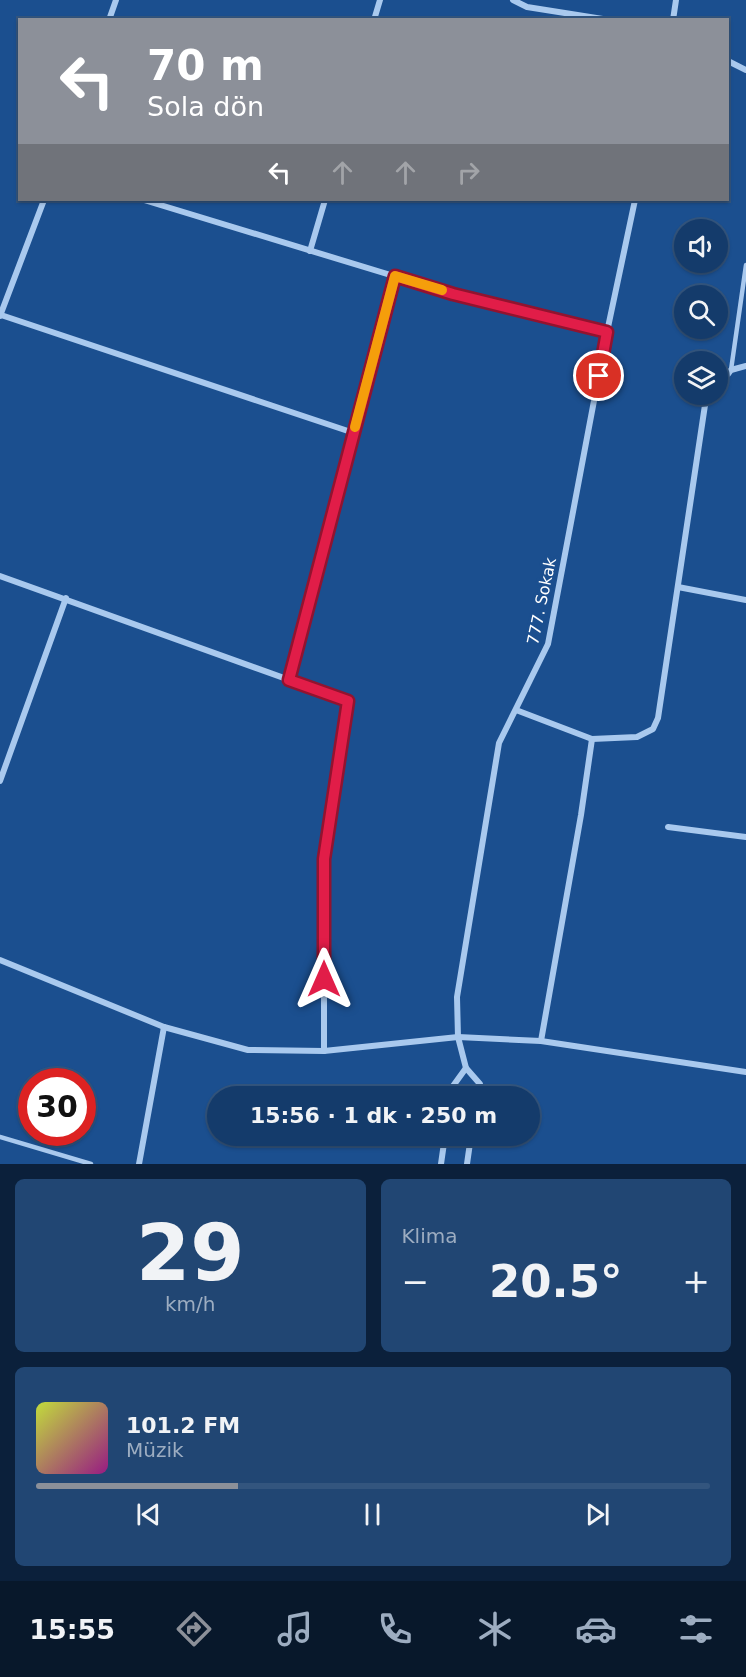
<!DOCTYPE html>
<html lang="tr">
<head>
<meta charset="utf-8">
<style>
	body { margin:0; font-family:"DejaVu Sans",sans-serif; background:#214673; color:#f1f3f6; height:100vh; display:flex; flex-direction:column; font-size:22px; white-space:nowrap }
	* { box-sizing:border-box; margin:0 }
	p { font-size:20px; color:#9dadc1 }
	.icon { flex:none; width:33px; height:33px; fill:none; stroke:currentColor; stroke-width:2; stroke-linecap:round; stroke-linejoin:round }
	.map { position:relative; height:1164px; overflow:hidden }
	.side { display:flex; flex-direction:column; gap:15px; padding:15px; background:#0b203b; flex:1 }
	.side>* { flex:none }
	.banner { position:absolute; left:18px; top:18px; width:711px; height:183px; border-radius:0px; box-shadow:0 2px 4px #0004,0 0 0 2px #33557e; background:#8c9099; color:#fff; overflow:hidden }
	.controls { position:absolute; left:674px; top:219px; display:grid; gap:12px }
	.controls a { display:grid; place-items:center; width:54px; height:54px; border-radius:50%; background:#143b6b; box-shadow:0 2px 4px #0004,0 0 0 2px #33557e; font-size:30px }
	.speed { position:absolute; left:18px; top:1068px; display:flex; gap:12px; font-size:30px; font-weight:700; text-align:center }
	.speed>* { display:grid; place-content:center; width:78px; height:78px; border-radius:50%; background:#143b6b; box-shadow:0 2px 4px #0004,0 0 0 2px #33557e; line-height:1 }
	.speed .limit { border:9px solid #d22; background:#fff; color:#111 }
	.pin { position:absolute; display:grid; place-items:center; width:51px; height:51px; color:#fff; margin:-26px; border:3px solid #fff; border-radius:50%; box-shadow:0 2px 6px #0007 }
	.me { position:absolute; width:66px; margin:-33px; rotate:0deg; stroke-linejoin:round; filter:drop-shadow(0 0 4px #0008) }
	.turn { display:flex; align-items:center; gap:21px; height:126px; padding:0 30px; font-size:27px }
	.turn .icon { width:78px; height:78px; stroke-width:2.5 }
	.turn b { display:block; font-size:42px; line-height:51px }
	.lanes { display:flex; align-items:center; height:57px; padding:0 30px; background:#0003; justify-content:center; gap:30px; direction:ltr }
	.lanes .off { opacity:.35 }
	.big { font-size:45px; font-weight:700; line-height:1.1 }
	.side .widget { flex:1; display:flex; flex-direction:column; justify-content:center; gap:9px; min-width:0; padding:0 21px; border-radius:9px; background:#214673 }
	.side .dial { align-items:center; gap:0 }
	.dial b { font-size:78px; line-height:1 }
	.song { display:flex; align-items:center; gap:18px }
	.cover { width:72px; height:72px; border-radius:9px; background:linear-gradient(135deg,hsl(70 70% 55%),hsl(310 70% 35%)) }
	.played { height:6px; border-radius:3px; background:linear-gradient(90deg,#8c9099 30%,#33557e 30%) }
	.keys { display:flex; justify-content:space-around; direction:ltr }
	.heat { display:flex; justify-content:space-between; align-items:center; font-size:33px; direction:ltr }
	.side .tiles { flex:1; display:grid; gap:15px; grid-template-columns:1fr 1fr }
	.widget:last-child { grid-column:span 2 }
	.trip { position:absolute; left:207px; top:1086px; width:333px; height:60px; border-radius:30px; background:#143b6b; box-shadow:0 2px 4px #0004,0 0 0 2px #33557e; font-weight:700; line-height:60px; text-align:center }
	.tabs { display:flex; height:96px; justify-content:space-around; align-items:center; background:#08182b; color:#9dadc1 }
	.tabs .icon { width:42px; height:42px }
	.tabs .current { color:#8c9099 }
	.tabs b { font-size:27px; color:#f1f3f6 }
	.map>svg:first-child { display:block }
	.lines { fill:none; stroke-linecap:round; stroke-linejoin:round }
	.service { stroke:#a9c9ee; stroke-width:4.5 }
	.minor { stroke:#a9c9ee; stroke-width:6 }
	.route-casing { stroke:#92132f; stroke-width:15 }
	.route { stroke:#e11d48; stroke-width:10 }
	.slow { stroke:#f59e0b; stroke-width:10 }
	.labels { text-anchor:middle; stroke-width:6; stroke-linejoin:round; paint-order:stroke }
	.street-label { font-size:16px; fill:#fff; stroke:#1b4f8f }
</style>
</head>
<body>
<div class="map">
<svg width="746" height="1164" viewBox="0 0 746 1164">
	<rect width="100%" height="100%" fill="#1b4f8f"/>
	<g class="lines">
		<!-- service -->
		<g class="service">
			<polyline points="731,370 746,265"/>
			<polyline points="0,1137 91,1164"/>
		</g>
		<!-- minor -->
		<g class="minor">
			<polyline points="513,0 527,7 609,20"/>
			<polyline points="109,20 116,0"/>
			<polyline points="374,20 380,0"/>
			<polyline points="673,20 676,0"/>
			<polyline points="728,61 746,70"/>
			<polyline points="144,200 453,294 607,332"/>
			<polyline points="310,251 325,200"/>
			<polyline points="1,315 354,433"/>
			<polyline points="0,316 44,200"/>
			<polyline points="717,389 731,370 746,366"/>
			<polyline points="0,576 348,701 324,859 324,1051"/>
			<polyline points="678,587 746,600"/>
			<polyline points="289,680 395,276"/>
			<polyline points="516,710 592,739 637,737 653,729 658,718 705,405 713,394"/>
			<polyline points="0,781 66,598"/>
			<polyline points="668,827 746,837"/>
			<polyline points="0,960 164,1027 248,1050 324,1051 458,1037 541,1041 746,1072"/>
			<polyline points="541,1041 581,815 592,739"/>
			<polyline points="452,1096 453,1086 466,1068"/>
			<polyline points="478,1096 480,1084 466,1068 458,1037 457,997 499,743 548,644 607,332 635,200"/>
			<polyline points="139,1164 164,1027"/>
			<polyline points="441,1164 445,1136"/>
			<polyline points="467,1164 471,1136"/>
		</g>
	</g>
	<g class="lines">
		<!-- route casing -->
		<g class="route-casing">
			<polyline id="route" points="324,979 324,859 348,701 289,680 395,276 453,294 607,332 599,376"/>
		</g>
		<!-- route -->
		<use href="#route" class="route"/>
		<!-- slow -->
		<polyline class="slow" points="355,427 395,276 442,290"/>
	</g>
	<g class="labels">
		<!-- street labels -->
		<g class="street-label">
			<text transform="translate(541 601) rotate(-78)" y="6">777. Sokak</text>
		</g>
	</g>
</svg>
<div class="controls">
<a><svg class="icon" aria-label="sound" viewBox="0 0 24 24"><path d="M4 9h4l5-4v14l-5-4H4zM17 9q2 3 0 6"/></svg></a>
<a><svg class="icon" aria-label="search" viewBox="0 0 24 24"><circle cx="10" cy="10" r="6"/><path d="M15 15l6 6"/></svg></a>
<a><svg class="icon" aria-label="layers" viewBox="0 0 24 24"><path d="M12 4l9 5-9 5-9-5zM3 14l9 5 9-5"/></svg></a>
</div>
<div class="speed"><div class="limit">30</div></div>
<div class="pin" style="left:599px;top:376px;background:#d93025"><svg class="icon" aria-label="arrive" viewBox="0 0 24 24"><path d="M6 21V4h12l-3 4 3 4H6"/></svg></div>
<svg class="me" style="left:324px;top:979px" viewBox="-20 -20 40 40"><path d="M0-17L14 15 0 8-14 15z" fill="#e11d48" stroke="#fff" stroke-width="4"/></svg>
<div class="trip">15:56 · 1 dk · 250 m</div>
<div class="banner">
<div class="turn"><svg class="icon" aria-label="left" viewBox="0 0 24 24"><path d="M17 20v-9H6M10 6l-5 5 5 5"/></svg><div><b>70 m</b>Sola dön</div></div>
<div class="lanes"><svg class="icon" aria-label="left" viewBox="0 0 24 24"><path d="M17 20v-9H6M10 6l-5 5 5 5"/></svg><svg class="icon off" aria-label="ahead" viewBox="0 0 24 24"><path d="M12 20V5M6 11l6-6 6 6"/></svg><svg class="icon off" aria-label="ahead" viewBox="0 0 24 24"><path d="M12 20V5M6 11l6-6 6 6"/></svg><svg class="icon off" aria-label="right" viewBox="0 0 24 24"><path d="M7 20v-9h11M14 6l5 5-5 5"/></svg></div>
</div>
</div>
<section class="side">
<div class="tiles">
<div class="widget dial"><b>29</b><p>km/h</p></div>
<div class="widget"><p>Klima</p>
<div class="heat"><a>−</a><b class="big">20.5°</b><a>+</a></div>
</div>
<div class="widget">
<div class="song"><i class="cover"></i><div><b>101.2 FM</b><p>Müzik</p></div></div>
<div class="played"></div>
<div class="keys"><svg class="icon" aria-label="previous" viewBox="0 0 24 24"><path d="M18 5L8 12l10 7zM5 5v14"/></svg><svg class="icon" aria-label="pause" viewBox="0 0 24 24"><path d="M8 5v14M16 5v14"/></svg><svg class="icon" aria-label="next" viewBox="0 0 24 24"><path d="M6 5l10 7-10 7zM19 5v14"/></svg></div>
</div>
</div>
</section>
<nav class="tabs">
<b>15:55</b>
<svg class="icon current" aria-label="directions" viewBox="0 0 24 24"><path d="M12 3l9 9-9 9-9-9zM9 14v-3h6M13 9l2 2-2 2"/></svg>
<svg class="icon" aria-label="music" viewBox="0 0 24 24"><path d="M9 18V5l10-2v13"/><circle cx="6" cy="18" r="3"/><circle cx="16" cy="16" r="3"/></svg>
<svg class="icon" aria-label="phone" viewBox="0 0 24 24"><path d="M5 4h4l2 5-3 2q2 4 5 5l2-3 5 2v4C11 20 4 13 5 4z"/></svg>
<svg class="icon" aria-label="climate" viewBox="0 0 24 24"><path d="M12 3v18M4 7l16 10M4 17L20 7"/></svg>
<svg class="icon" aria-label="car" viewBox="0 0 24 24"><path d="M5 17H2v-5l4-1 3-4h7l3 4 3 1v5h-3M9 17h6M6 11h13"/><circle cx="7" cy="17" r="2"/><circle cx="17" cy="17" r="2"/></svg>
<svg class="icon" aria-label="filters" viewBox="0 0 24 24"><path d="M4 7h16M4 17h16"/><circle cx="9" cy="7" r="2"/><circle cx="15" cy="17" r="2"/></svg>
</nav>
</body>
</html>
